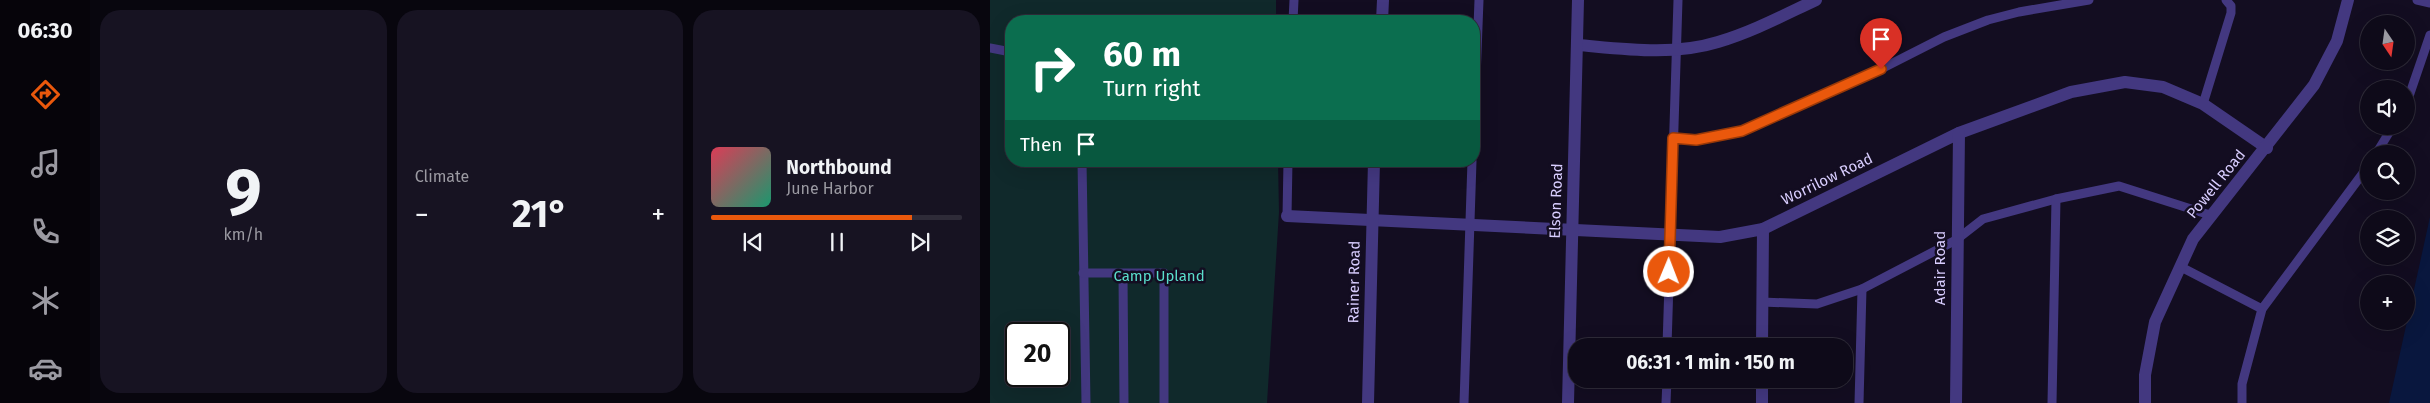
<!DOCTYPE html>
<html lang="en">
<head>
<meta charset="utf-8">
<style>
	body { margin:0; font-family:"Fira Sans",sans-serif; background:#171322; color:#f1f3f6; height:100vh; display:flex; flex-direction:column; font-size:19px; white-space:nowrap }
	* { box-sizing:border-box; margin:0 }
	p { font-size:16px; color:#9b9aa2 }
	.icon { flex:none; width:28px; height:28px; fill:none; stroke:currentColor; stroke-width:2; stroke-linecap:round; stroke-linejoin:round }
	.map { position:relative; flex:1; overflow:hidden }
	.sheet { display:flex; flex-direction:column; gap:10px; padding:10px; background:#08060e; width:900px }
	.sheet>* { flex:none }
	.banner { position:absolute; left:15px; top:15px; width:475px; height:152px; border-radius:20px; box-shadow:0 5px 20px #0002,0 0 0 1px #2e2b38; background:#0b6e4f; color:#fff; overflow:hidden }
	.needle { width:32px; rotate:167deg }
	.buttons { position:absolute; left:1370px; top:15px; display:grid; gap:10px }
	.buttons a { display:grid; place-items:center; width:55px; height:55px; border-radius:50%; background:#0e0a19; box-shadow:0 5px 20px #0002,0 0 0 1px #2e2b38; font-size:25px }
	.speed { position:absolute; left:15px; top:322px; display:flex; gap:10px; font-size:25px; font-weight:700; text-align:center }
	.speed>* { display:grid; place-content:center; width:65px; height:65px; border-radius:50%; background:#0e0a19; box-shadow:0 5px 20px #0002,0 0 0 1px #2e2b38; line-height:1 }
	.speed .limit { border:2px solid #111; border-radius:8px; background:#fff; color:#111 }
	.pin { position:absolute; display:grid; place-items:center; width:42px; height:42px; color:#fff; margin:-51px -21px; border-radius:50% 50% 50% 0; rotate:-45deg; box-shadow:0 0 5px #0007 }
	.pin .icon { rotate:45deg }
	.me { position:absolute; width:55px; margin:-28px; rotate:1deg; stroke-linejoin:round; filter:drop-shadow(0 0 4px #0008) }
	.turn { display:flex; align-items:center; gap:18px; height:105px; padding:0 15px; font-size:22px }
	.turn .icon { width:65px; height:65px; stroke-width:2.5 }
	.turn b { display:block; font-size:35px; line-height:42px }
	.then { display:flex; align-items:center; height:48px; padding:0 15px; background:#0003; gap:10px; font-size:19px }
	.big { font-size:38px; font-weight:700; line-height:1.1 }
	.sheet .card { flex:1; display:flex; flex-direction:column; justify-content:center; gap:8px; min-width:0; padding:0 18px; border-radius:20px; background:#171322 }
	.sheet .dial { align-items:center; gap:0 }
	.dial b { font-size:65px; line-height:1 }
	.song { display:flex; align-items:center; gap:15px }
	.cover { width:60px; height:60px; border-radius:8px; background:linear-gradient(135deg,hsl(350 70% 55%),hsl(160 70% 35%)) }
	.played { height:5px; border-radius:2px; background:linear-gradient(90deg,#ea580c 80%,#2e2b38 80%) }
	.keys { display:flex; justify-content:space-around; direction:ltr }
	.heat { display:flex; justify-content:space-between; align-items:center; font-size:28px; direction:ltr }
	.sheet .tiles { flex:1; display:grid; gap:10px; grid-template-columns:repeat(3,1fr) }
	.trip { position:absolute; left:578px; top:338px; width:285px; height:50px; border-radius:20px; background:#0e0a19; box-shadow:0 5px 20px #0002,0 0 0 1px #2e2b38; font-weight:700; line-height:50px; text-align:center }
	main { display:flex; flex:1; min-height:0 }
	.tabs { display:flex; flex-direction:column; width:90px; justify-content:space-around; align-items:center; background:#06040a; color:#9b9aa2 }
	.tabs .icon { width:35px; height:35px }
	.tabs .current { color:#ea580c }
	.tabs b { font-size:22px; color:#f1f3f6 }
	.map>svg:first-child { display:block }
	.green { fill:#10292b; fill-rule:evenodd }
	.water { fill:#09173e }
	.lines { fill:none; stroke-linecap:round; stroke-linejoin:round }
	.lane { stroke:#433880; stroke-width:9 }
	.street { stroke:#433880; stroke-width:12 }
	.route-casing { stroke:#983908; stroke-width:12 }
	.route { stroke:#ea580c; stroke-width:9 }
	.labels { text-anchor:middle; stroke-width:5; stroke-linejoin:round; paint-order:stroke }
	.street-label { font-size:15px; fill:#d9ceff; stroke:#130d21 }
	.park-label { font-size:15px; fill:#5adecc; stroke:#130d21 }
</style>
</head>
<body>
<main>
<nav class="tabs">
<b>06:30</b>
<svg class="icon current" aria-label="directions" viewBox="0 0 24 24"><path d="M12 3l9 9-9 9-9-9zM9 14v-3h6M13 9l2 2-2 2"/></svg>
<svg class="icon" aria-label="music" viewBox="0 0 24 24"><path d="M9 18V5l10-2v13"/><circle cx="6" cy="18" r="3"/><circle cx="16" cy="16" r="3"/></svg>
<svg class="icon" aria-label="phone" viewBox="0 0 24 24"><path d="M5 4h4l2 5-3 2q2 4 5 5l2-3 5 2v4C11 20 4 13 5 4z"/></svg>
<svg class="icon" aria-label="climate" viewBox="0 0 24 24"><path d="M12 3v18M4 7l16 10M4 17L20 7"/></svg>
<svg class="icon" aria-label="car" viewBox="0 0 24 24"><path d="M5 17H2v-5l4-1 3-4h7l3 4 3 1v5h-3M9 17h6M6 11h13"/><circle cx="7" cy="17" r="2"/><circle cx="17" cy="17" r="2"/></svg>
</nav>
<section class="sheet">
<div class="tiles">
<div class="card dial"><b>9</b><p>km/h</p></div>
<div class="card"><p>Climate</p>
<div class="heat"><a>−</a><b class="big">21°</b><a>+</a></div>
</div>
<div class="card">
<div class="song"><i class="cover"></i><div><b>Northbound</b><p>June Harbor</p></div></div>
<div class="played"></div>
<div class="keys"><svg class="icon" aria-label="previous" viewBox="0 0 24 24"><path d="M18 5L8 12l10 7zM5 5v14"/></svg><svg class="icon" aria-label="pause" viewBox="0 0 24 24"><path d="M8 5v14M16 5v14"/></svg><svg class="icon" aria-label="next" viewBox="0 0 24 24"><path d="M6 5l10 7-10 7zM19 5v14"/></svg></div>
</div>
</div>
</section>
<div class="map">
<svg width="1440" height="403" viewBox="0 0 1440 403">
	<rect width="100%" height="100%" fill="#130d21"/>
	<!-- green -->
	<path class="green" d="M 0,0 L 286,0 L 286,21 L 21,21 L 21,161 L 288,161 L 289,212 L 277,403 L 0,403 ZM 26,334 L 69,334 L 69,376 L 26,376 Z"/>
	<!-- water -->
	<polygon class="water" points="1440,217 1440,403 1399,403"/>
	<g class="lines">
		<!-- lane -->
		<g class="lane">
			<polyline points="1427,0 1440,3"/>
			<polyline points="303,21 304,0"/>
			<polyline points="0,48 21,52"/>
			<polyline points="1213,104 1241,13 1241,6 1236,0"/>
			<polyline points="1416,105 1440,35"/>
			<polyline points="484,131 489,0"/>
			<polyline points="683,138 706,140 752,131 891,69 954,37 998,20 1029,12 1099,0"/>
			<polyline points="1386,154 1403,126"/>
			<polyline points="92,161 96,403"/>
			<polyline points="297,216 298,161"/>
			<polyline points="1191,267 1272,309"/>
			<polyline points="93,273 174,273 174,403"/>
			<polyline points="133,274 134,403"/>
			<polyline points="772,302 827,304 872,289 966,240 993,219 1066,199 1129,186 1220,215"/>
			<polyline points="677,346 688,0"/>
			<polyline points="474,403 482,161"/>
			<polyline points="676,403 677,379"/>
			<polyline points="869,403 872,289"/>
			<polyline points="1062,403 1066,199"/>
			<polyline points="1252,403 1252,384 1272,309 1379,165"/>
		</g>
		<!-- street -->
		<g class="street">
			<polyline points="392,21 393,0"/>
			<path d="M 588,45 C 634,49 683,56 728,42 C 762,32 794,15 826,0"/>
			<polyline points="297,216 730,237 773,229 969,133 1081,92 1135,82 1173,87 1213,104 1277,148"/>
			<polyline points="772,346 773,229"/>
			<polyline points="378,403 384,161"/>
			<polyline points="578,403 588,0"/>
			<polyline points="772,403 772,379"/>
			<polyline points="966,403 969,133"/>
			<polyline points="1155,403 1155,375 1165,322 1203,239 1324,85 1347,41 1358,0"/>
		</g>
	</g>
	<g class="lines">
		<!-- route casing -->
		<g class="route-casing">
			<polyline id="route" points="679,272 683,138 706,140 752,131 891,69"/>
		</g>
		<!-- route -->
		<use href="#route" class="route"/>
	</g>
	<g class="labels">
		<!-- street labels -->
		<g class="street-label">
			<text transform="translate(837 179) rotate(-26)" y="5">Worrilow Road</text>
			<text transform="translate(1226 184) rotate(-51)" y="5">Powell Road</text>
			<text transform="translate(566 201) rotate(-88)" y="5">Elson Road</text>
			<text transform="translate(950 268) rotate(-90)" y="5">Adair Road</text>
			<text transform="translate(364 282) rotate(-89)" y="5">Rainer Road</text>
		</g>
		<!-- park labels -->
		<g class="park-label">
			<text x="169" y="281">Camp Upland</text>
		</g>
	</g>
</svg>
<div class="buttons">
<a><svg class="needle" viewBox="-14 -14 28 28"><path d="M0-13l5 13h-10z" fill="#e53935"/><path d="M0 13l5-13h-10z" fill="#9b9aa2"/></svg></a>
<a><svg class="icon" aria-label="sound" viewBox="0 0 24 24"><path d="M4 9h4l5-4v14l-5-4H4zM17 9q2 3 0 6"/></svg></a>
<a><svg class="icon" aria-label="search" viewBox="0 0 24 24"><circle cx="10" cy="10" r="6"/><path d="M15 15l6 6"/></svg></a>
<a><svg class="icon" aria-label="layers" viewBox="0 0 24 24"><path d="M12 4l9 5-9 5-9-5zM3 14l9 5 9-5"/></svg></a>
<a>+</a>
</div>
<div class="speed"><div class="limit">20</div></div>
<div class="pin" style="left:891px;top:69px;background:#d93025"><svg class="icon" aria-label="arrive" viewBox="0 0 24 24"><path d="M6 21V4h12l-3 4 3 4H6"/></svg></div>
<svg class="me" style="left:679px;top:272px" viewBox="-20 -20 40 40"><circle r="17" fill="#ea580c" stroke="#fff" stroke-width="3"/><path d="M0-11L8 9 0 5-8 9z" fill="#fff"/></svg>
<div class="trip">06:31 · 1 min · 150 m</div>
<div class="banner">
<div class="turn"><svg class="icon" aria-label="right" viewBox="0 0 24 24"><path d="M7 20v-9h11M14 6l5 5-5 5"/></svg><div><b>60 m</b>Turn right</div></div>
<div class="then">Then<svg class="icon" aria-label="arrive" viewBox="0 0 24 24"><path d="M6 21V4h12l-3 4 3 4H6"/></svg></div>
</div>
</div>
</main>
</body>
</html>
